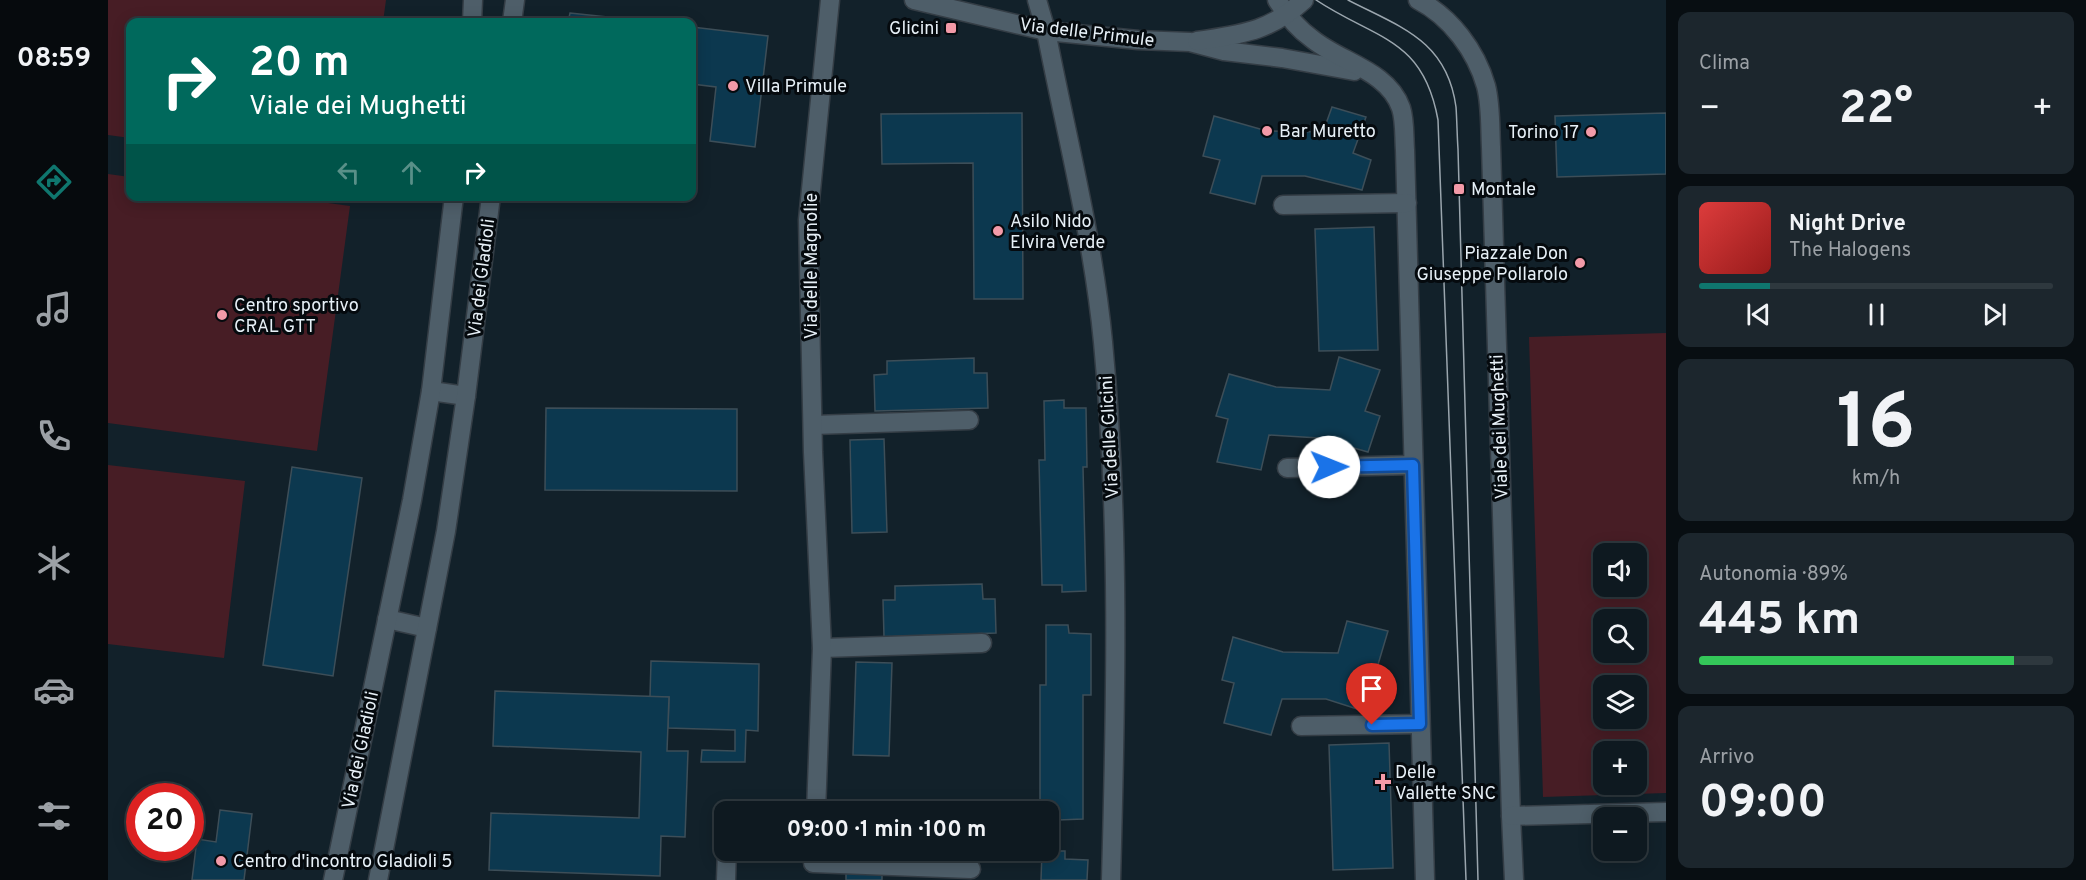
<!DOCTYPE html>
<html lang="it">
<head>
<meta charset="utf-8">
<style>
	body { margin:0; font-family:Overpass,sans-serif; background:#1c262d; color:#f1f3f6; height:100vh; display:flex; flex-direction:column; font-size:22px; white-space:nowrap }
	* { box-sizing:border-box; margin:0 }
	p { font-size:20px; color:#9ba0a5 }
	.icon { flex:none; width:33px; height:33px; fill:none; stroke:currentColor; stroke-width:2; stroke-linecap:round; stroke-linejoin:round }
	.map { position:relative; flex:1; overflow:hidden }
	.sheet { display:flex; flex-direction:column; gap:12px; padding:12px; background:#080e12; width:420px }
	.sheet>* { flex:none }
	.guide { position:absolute; left:18px; top:18px; width:570px; height:183px; border-radius:12px; box-shadow:0 3px 15px #0003,0 0 0 2px #2e383e; background:#00695c; color:#fff; overflow:hidden }
	.controls { position:absolute; left:1485px; top:543px; display:grid; gap:12px }
	.controls a { display:grid; place-items:center; width:54px; height:54px; border-radius:12px; background:#0e1920; box-shadow:0 3px 15px #0003,0 0 0 2px #2e383e; font-size:30px }
	.speed { position:absolute; left:18px; top:783px; display:flex; gap:12px; font-size:30px; font-weight:700; text-align:center }
	.speed>* { display:grid; place-content:center; width:78px; height:78px; border-radius:50%; background:#0e1920; box-shadow:0 3px 15px #0003,0 0 0 2px #2e383e; line-height:1 }
	.speed .limit { border:9px solid #d22; background:#fff; color:#111 }
	.pin { position:absolute; display:grid; place-items:center; width:51px; height:51px; color:#fff; margin:-62px -26px; border-radius:50% 50% 50% 0; rotate:-45deg; box-shadow:0 0 6px #0007 }
	.pin .icon { rotate:45deg }
	.me { position:absolute; width:66px; margin:-33px; rotate:89deg; stroke-linejoin:round; filter:drop-shadow(0 0 4px #0008) }
	.turn { display:flex; align-items:center; gap:21px; height:126px; padding:0 24px; font-size:27px }
	.turn .icon { width:78px; height:78px; stroke-width:2.5 }
	.turn b { display:block; font-size:42px; line-height:51px }
	.lanes { display:flex; align-items:center; height:57px; padding:0 24px; background:#0003; justify-content:center; gap:30px; direction:ltr }
	.lanes .off { opacity:.35 }
	.big { font-size:45px; font-weight:700; line-height:1.1 }
	.sheet .card { flex:1; display:flex; flex-direction:column; justify-content:center; gap:9px; min-width:0; padding:0 21px; border-radius:12px; background:#1c262d }
	.sheet .dial { align-items:center; gap:0 }
	.dial b { font-size:78px; line-height:1 }
	.song { display:flex; align-items:center; gap:18px }
	.cover { width:72px; height:72px; border-radius:9px; background:linear-gradient(135deg,hsl(0 70% 55%),hsl(0 70% 35%)) }
	.played { height:6px; border-radius:3px; background:linear-gradient(90deg,#0f766e 20%,#2e383e 20%) }
	.keys { display:flex; justify-content:space-around; direction:ltr }
	.heat { display:flex; justify-content:space-between; align-items:center; font-size:33px; direction:ltr }
	.charge { height:9px; border-radius:4px; background:linear-gradient(90deg,#34c759 89%,#2e383e 0) }
	.trip { position:absolute; left:606px; top:801px; width:345px; height:60px; border-radius:12px; background:#0e1920; box-shadow:0 3px 15px #0003,0 0 0 2px #2e383e; font-weight:700; line-height:60px; text-align:center }
	main { display:flex; flex:1; min-height:0 }
	.tab-bar { display:flex; flex-direction:column; width:108px; justify-content:space-around; align-items:center; background:#060a0d; color:#9ba0a5 }
	.tab-bar .icon { width:42px; height:42px }
	.tab-bar .selected { color:#0f766e }
	.tab-bar b { font-size:27px; color:#f1f3f6 }
	.map>svg:first-child { display:block }
	.green { fill:#471d25; fill-rule:evenodd }
	.building { fill:#0c384f; stroke:#3d4e58; stroke-width:1.5 }
	.lines { fill:none; stroke-linecap:round; stroke-linejoin:round }
	.minor-casing { stroke:#343d45; stroke-width:21 }
	.minor { stroke:#4e5e69; stroke-width:18 }
	.tram { stroke:#9ba6ae; stroke-width:1.5 }
	.route-casing { stroke:#114b97; stroke-width:15 }
	.route { stroke:#1a73e8; stroke-width:10 }
	.poi-dot { fill:#f39aa8; stroke:#050a0e; stroke-width:2 }
	.labels { text-anchor:middle; stroke-width:6; stroke-linejoin:round; paint-order:stroke }
	.poi-label { font-size:18px; fill:#e7f0f7; stroke:#050a0e; text-anchor:start }
	.street-label { font-size:18px; fill:#e7f0f7; stroke:#050a0e }
</style>
</head>
<body>
<main>
<nav class="tab-bar">
<b>08:59</b>
<svg class="icon selected" aria-label="directions" viewBox="0 0 24 24"><path d="M12 3l9 9-9 9-9-9zM9 14v-3h6M13 9l2 2-2 2"/></svg>
<svg class="icon" aria-label="music" viewBox="0 0 24 24"><path d="M9 18V5l10-2v13"/><circle cx="6" cy="18" r="3"/><circle cx="16" cy="16" r="3"/></svg>
<svg class="icon" aria-label="phone" viewBox="0 0 24 24"><path d="M5 4h4l2 5-3 2q2 4 5 5l2-3 5 2v4C11 20 4 13 5 4z"/></svg>
<svg class="icon" aria-label="climate" viewBox="0 0 24 24"><path d="M12 3v18M4 7l16 10M4 17L20 7"/></svg>
<svg class="icon" aria-label="car" viewBox="0 0 24 24"><path d="M5 17H2v-5l4-1 3-4h7l3 4 3 1v5h-3M9 17h6M6 11h13"/><circle cx="7" cy="17" r="2"/><circle cx="17" cy="17" r="2"/></svg>
<svg class="icon" aria-label="filters" viewBox="0 0 24 24"><path d="M4 7h16M4 17h16"/><circle cx="9" cy="7" r="2"/><circle cx="15" cy="17" r="2"/></svg>
</nav>
<div class="map">
<svg width="1558" height="880" viewBox="0 0 1558 880">
	<rect width="100%" height="100%" fill="#12212a"/>
	<!-- green -->
	<g class="green">
		<polygon points="0,0 278,0 275,22 22,22 22,138 0,135"/>
		<polygon points="0,174 22,177 22,196 169,196 242,206 209,451 0,423"/>
		<path d="M 1558,333 L 1558,793 L 1435,797 L 1421,337 ZM 1496,554 L 1528,554 L 1528,586 L 1496,586 ZM 1496,620 L 1528,620 L 1528,652 L 1496,652 ZM 1496,686 L 1528,686 L 1528,718 L 1496,718 ZM 1496,752 L 1528,752 L 1528,784 L 1496,784 Z"/>
		<polygon points="0,465 137,481 116,658 0,644"/>
	</g>
	<!-- building -->
	<g class="building">
		<polygon points="462,13 547,22 460,22"/>
		<polygon points="584,27 660,36 647,147 602,141 608,87 584,84"/>
		<polygon points="1224,107 1258,117 1245,153 1263,160 1254,190 1197,176 1154,176 1147,204 1102,193 1112,160 1095,156 1106,116 1159,131 1215,132"/>
		<polygon points="914,113 915,299 866,299 865,163 774,164 773,114"/>
		<polygon points="1558,113 1558,174 1449,177 1447,116"/>
		<polygon points="1266,227 1270,350 1211,351 1207,229"/>
		<polygon points="1231,357 1272,370 1257,411 1272,416 1260,452 1211,438 1161,435 1153,470 1109,462 1120,419 1108,416 1121,374 1168,387 1222,390"/>
		<polygon points="866,358 866,373 879,373 880,408 767,411 766,375 779,374 779,361"/>
		<polygon points="956,400 956,408 978,408 979,467 975,467 978,591 954,592 954,585 934,585 931,460 937,460 936,401"/>
		<polygon points="438,408 629,409 629,491 437,490"/>
		<polygon points="776,439 779,532 744,533 742,440"/>
		<polygon points="184,467 254,478 225,676 155,665"/>
		<polygon points="874,584 875,599 887,599 888,633 776,637 775,600 787,600 787,586"/>
		<polygon points="1239,621 1280,631 1266,678 1280,682 1271,716 1218,699 1174,699 1163,735 1116,723 1126,683 1114,680 1125,637 1175,652 1230,653"/>
		<polygon points="938,625 960,625 961,633 983,634 983,695 975,695 975,819 950,820 950,813 932,812 932,685 938,685"/>
		<polygon points="543,661 651,664 650,731 638,730 637,762 593,762 594,750 627,751 627,730 560,728 561,697 542,697"/>
		<polygon points="748,662 784,663 781,756 745,755"/>
		<polygon points="387,691 561,697 559,751 580,751 577,837 553,836 552,876 381,870 383,813 531,818 533,752 385,746"/>
		<polygon points="1281,743 1285,868 1225,870 1221,745"/>
		<polygon points="780,801 870,804 870,812 780,812"/>
		<polygon points="112,810 144,814 136,880 84,880 89,839 108,842"/>
		<polygon points="768,850 880,850 879,855"/>
		<polygon points="934,851 957,851 957,859 980,860 979,880 933,880"/>
		<polygon points="738,873 774,874 774,880 738,880"/>
	</g>
	<g class="lines">
		<!-- minor casing -->
		<g class="minor-casing">
			<g id="minor">
				<polyline points="806,0 938,31 1030,40 1082,42 1116,51 1174,58 1246,71"/>
				<path d="M 929,0 L 938,31 C 958,134 985,237 995,342 C 1012,521 1008,701 1003,880"/>
				<path d="M 1169,0 C 1178,14 1189,28 1203,38 C 1231,62 1280,70 1293,108 C 1297,120 1296,137 1297,150 L 1317,880"/>
				<path d="M 1310,0 C 1343,17 1368,51 1378,86 C 1383,105 1382,128 1383,147 L 1403,816 L 1406,880"/>
				<polyline points="364,22 365,0"/>
				<polyline points="404,22 407,0"/>
				<path d="M 1089,41 C 1134,34 1161,32 1196,0"/>
				<polyline points="1175,205 1299,203"/>
				<polyline points="323,391 358,396"/>
				<polyline points="705,425 861,420"/>
				<polyline points="1179,468 1305,465"/>
				<polyline points="279,619 319,628"/>
				<polyline points="714,648 874,643"/>
				<polyline points="1193,726 1312,724"/>
				<polyline points="708,812 714,648 705,452 700,220 722,0"/>
				<polyline points="1403,816 1558,812"/>
				<polyline points="705,863 863,869"/>
				<polyline points="225,880 304,500 323,391 346,196"/>
				<polyline points="270,880 338,531 358,396 383,196"/>
				<polyline points="618,880 619,850"/>
			</g>
		</g>
		<!-- minor -->
		<use href="#minor" class="minor"/>
		<!-- tram -->
		<g class="tram">
			<path d="M 1208,0 C 1268,40 1315,37 1330,120 L 1358,880"/>
			<path d="M 1240,0 C 1292,27 1339,40 1348,107 C 1349,121 1349,135 1350,149 L 1370,880"/>
		</g>
	</g>
	<g class="lines">
		<!-- route casing -->
		<g class="route-casing">
			<polyline id="route" points="1221,467 1305,465 1312,724 1264,725"/>
		</g>
		<!-- route -->
		<use href="#route" class="route"/>
	</g>
	<!-- markers -->
	<g class="poi-dot">
		<rect x="837" y="22" width="12" height="12" rx="3"/>
		<circle cx="625" cy="86" r="6"/>
		<circle cx="1159" cy="131" r="6"/>
		<circle cx="1483" cy="132" r="6"/>
		<rect x="1345" y="183" width="12" height="12" rx="3"/>
		<circle cx="890" cy="231" r="6"/>
		<circle cx="1472" cy="263" r="6"/>
		<circle cx="114" cy="315" r="6"/>
		<path d="M1272 773h6v6h6v6h-6v6h-6v-6h-6v-6h6z"/>
		<circle cx="113" cy="861" r="6"/>
	</g>
	<g class="labels">
		<!-- poi labels -->
		<g class="poi-label">
			<text x="831" y="34" text-anchor="end">Glicini</text>
			<text x="637" y="92">Villa Primule</text>
			<text x="1171" y="137">Bar Muretto</text>
			<text x="1471" y="138" text-anchor="end">Torino 17</text>
			<text x="1363" y="195">Montale</text>
			<text x="902" y="227">Asilo Nido<tspan x="902" dy="21">Elvira Verde</tspan></text>
			<text x="1460" y="259" text-anchor="end">Piazzale Don<tspan x="1460" dy="21">Giuseppe Pollarolo</tspan></text>
			<text x="126" y="311">Centro sportivo<tspan x="126" dy="21">CRAL GTT</tspan></text>
			<text x="1287" y="778">Delle<tspan x="1287" dy="21">Vallette SNC</tspan></text>
			<text x="125" y="867">Centro d'incontro Gladioli 5</text>
		</g>
		<!-- street labels -->
		<g class="street-label">
			<text transform="translate(979 32) rotate(7)" y="6">Via delle Primule</text>
			<text transform="translate(703 266) rotate(-90)" y="6">Via delle Magnolie</text>
			<text transform="translate(373 278) rotate(-83)" y="6">Via dei Gladioli</text>
			<text transform="translate(1391 427) rotate(-92)" y="6">Viale dei Mughetti</text>
			<text transform="translate(1001 437) rotate(-93)" y="6">Via delle Glicini</text>
			<text transform="translate(252 750) rotate(-78)" y="6">Via dei Gladioli</text>
		</g>
	</g>
</svg>
<div class="controls">
<a><svg class="icon" aria-label="sound" viewBox="0 0 24 24"><path d="M4 9h4l5-4v14l-5-4H4zM17 9q2 3 0 6"/></svg></a>
<a><svg class="icon" aria-label="search" viewBox="0 0 24 24"><circle cx="10" cy="10" r="6"/><path d="M15 15l6 6"/></svg></a>
<a><svg class="icon" aria-label="layers" viewBox="0 0 24 24"><path d="M12 4l9 5-9 5-9-5zM3 14l9 5 9-5"/></svg></a>
<a>+</a>
<a>−</a>
</div>
<div class="speed"><div class="limit">20</div></div>
<div class="pin" style="left:1264px;top:725px;background:#d93025"><svg class="icon" aria-label="arrive" viewBox="0 0 24 24"><path d="M6 21V4h12l-3 4 3 4H6"/></svg></div>
<svg class="me" style="left:1221px;top:467px" viewBox="-20 -20 40 40"><circle r="19" fill="#fff"/><path d="M0-13L10 11 0 6-10 11z" fill="#1a73e8"/></svg>
<div class="trip">09:00 · 1 min · 100 m</div>
<div class="guide">
<div class="turn"><svg class="icon" aria-label="right" viewBox="0 0 24 24"><path d="M7 20v-9h11M14 6l5 5-5 5"/></svg><div><b>20 m</b>Viale dei Mughetti</div></div>
<div class="lanes"><svg class="icon off" aria-label="left" viewBox="0 0 24 24"><path d="M17 20v-9H6M10 6l-5 5 5 5"/></svg><svg class="icon off" aria-label="ahead" viewBox="0 0 24 24"><path d="M12 20V5M6 11l6-6 6 6"/></svg><svg class="icon" aria-label="right" viewBox="0 0 24 24"><path d="M7 20v-9h11M14 6l5 5-5 5"/></svg></div>
</div>
</div>
<section class="sheet">
<div class="card"><p>Clima</p>
<div class="heat"><a>−</a><b class="big">22°</b><a>+</a></div>
</div>
<div class="card">
<div class="song"><i class="cover"></i><div><b>Night Drive</b><p>The Halogens</p></div></div>
<div class="played"></div>
<div class="keys"><svg class="icon" aria-label="previous" viewBox="0 0 24 24"><path d="M18 5L8 12l10 7zM5 5v14"/></svg><svg class="icon" aria-label="pause" viewBox="0 0 24 24"><path d="M8 5v14M16 5v14"/></svg><svg class="icon" aria-label="next" viewBox="0 0 24 24"><path d="M6 5l10 7-10 7zM19 5v14"/></svg></div>
</div>
<div class="card dial"><b>16</b><p>km/h</p></div>
<div class="card"><p>Autonomia · 89%</p><b class="big">445 km</b><div class="charge"></div></div>
<div class="card"><p>Arrivo</p><b class="big">09:00</b></div>
</section>
</main>
</body>
</html>
